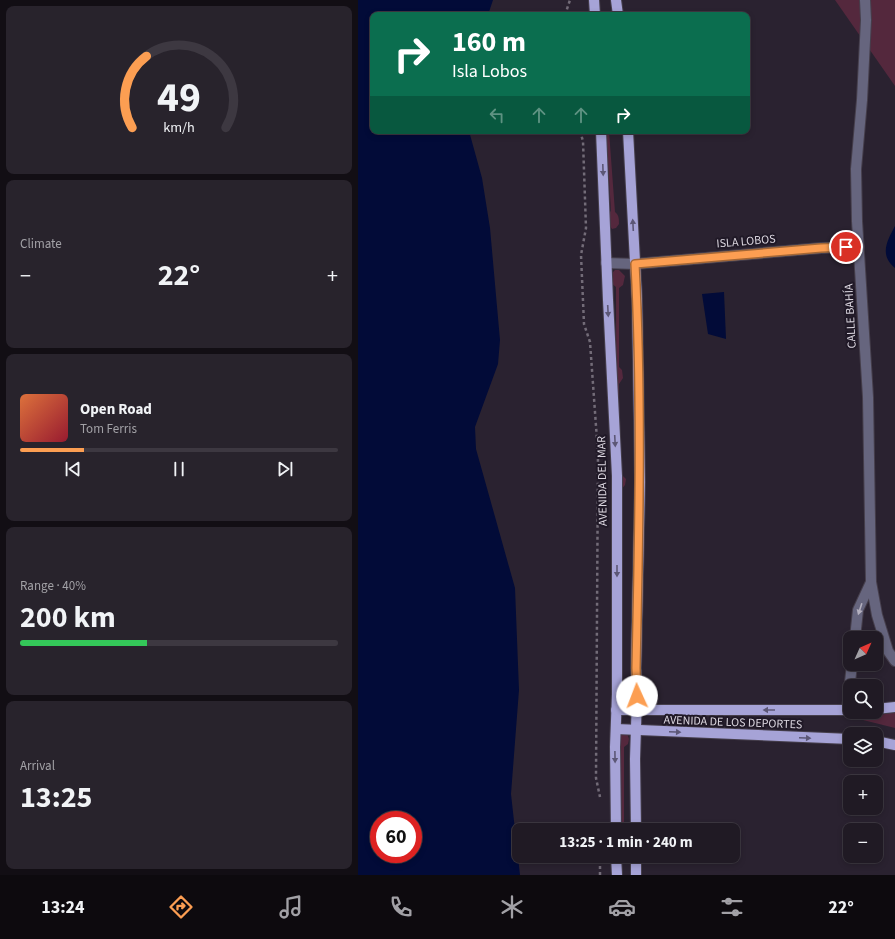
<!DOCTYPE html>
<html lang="en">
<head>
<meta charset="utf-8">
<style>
	body { margin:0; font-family:"Source Sans 3",sans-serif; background:#28232c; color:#f1f3f6; height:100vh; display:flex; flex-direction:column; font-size:15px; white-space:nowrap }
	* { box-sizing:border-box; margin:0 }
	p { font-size:13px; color:#a2a1a6 }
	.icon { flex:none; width:22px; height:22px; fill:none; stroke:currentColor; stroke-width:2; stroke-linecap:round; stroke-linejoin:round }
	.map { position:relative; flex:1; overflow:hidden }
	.panel { display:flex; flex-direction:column; gap:6px; padding:6px; background:#120e14; width:358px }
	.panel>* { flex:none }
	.guide { position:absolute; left:12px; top:12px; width:380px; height:122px; border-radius:8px; box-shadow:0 2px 6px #0003,0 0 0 1px #3d3841; background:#0b6e4f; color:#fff; overflow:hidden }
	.needle { width:26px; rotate:45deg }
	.fabs { position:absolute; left:485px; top:631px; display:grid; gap:8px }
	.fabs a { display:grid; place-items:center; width:40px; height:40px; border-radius:8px; background:#201a24; box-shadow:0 2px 6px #0003,0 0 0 1px #3d3841; font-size:20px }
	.speed { position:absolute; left:12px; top:811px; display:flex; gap:8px; font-size:20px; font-weight:700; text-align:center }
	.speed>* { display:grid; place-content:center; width:52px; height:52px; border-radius:50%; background:#201a24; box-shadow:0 2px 6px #0003,0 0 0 1px #3d3841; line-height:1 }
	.speed .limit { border:6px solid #d22; background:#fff; color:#111 }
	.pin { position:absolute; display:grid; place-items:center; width:34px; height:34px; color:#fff; margin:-17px; border:2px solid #fff; border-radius:50%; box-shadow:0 1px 4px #0007 }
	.me { position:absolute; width:44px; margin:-22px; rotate:358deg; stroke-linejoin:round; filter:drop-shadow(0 0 3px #0008) }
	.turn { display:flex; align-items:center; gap:14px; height:84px; padding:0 16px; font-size:18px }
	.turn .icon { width:52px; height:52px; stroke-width:2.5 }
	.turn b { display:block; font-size:28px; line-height:34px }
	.lanes { display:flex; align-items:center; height:38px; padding:0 16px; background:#0003; justify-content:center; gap:20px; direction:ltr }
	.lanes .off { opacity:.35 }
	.big { font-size:30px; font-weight:700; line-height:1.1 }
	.panel .tile { flex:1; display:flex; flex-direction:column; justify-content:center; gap:6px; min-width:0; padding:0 14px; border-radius:8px; background:#28232c }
	.panel .dial { align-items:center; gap:0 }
	.dial svg { height:104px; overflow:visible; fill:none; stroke:#3d3841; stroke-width:7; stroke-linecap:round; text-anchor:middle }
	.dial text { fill:#f1f3f6; stroke:none }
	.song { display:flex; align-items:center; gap:12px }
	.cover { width:48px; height:48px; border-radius:6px; background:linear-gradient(135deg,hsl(20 70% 55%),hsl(350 70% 35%)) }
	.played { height:4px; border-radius:2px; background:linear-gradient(90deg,#fc9e52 20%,#3d3841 20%) }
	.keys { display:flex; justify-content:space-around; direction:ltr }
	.heat { display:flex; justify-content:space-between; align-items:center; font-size:22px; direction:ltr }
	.charge { height:6px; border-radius:3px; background:linear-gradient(90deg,#34c759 40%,#3d3841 0) }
	.trip { position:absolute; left:154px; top:823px; width:228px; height:40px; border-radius:8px; background:#201a24; box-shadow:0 2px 6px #0003,0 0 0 1px #3d3841; font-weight:700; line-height:40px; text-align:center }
	.tabs { display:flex; height:64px; justify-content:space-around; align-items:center; background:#0d0a0e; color:#a2a1a6 }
	.tabs .icon { width:28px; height:28px }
	.tabs .current { color:#fc9e52 }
	.tabs b { font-size:18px; color:#f1f3f6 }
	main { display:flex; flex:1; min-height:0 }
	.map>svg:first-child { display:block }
	.green { fill:#54283d }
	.water { fill:#020b38; fill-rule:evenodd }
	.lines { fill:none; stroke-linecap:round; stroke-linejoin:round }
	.minor-casing { stroke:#463f4c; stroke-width:12 }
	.major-casing { stroke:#463f4c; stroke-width:12 }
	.path { stroke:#736c78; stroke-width:2.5; stroke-dasharray:3 3; stroke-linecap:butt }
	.minor { stroke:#66657e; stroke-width:10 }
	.major { stroke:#a6a3d7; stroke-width:10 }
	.oneway { fill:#5c5776 }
	.oneway2 { fill:#b3afbe }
	.route-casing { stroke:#a46735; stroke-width:10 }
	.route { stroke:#fc9e52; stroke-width:7 }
	.labels { text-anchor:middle; stroke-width:4; stroke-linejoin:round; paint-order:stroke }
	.street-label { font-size:12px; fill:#dcd7e0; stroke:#201927 }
</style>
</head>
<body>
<main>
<section class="panel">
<div class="tile dial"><svg viewBox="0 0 100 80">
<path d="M14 69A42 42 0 1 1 86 69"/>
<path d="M14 69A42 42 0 0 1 25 14" stroke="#fc9e52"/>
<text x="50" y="56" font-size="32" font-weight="700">49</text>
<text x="50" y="72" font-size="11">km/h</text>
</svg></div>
<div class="tile"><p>Climate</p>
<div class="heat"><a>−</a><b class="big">22°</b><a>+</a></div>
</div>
<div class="tile">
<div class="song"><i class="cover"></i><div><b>Open Road</b><p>Tom Ferris</p></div></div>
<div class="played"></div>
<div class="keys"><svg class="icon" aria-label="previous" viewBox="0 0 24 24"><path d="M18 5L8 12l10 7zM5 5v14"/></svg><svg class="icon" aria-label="pause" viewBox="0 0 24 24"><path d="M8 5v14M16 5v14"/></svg><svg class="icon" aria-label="next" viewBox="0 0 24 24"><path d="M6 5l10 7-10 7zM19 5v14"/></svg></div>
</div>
<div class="tile"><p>Range · 40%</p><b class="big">200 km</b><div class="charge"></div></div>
<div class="tile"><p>Arrival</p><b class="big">13:25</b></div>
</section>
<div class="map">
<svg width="537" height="875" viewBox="0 0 537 875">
	<rect width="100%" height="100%" fill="#2a2230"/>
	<!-- green -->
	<g class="green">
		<polygon points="477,0 537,0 537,86"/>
		<path d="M 248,131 L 251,131 L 257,212 C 261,215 261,219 261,224 L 258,228 L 254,229 L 250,222 L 249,215 L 253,211 Z"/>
		<polygon points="257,270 261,270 267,276 265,285 261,288 261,367 264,370 265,378 261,384 262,473 268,479 267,485 263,490 265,607 265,671 259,668 258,287 253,283 252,275"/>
		<polygon points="537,712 537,728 501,719"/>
		<polygon points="269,733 271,739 270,744 266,747 266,830 262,830 262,746 260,742 260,734"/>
	</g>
	<!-- water -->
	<g class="water">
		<path d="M 0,0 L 135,0 L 130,15 L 15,15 L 15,131 L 111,131 L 124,178 L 132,228 L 142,340 L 140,364 L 117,427 L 118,449 L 157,588 L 161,690 L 153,794 L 162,875 L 0,875 ZM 21,820 L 55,820 L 55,854 L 21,854 Z"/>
		<path d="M 537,226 L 537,268 C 521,255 529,241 537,226 Z"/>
		<polygon points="366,292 368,339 350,334 344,294"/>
	</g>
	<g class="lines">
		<!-- minor casing -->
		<g class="minor-casing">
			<g id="minor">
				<polyline points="507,0 508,20 504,100 498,169 499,221 510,397 513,582 519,615 530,651 537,661"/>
				<polyline points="248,263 277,264 463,248 501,247"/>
				<polyline points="497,638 500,610 513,582"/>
				<polyline points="489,710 494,664"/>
			</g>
		</g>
		<!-- major casing -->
		<g class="major-casing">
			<g id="major">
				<polyline points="236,0 237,15"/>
				<polyline points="258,0 260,15"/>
				<polyline points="243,131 250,300 259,476 259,694 257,747 258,830"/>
				<polyline points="270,131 279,299 282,482 278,668 279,696 277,759 278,830"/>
				<polyline points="518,709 537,707"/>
				<polyline points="258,710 492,710"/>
				<polyline points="258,729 492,739"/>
				<polyline points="518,741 537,745"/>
				<polyline points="258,856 259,875"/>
				<polyline points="278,856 278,875"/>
			</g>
		</g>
		<!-- path -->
		<g class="path">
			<polyline points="207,15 212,0"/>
			<polyline points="222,131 225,141 228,228 223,255 226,324 232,342 240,454 238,778 242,797"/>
			<polyline points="242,875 242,856"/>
		</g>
		<!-- minor -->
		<use href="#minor" class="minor"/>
		<!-- major -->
		<use href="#major" class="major"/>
	</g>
	<!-- one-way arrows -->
	<defs><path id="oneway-solid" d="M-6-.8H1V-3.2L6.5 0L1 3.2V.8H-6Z"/></defs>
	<g class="oneway">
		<use href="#oneway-solid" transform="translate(245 170) rotate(88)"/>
		<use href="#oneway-solid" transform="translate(275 225) rotate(-93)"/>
		<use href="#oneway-solid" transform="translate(250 311) rotate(87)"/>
		<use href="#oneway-solid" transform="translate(257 441) rotate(87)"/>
		<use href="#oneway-solid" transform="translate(259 571) rotate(90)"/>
		<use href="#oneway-solid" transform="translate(411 710) rotate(-180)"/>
		<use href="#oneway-solid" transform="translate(317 732) rotate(2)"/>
		<use href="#oneway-solid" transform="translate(447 738) rotate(2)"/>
		<use href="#oneway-solid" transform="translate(257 757) rotate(89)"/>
	</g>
	<use class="oneway2" href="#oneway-solid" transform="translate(502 609) rotate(108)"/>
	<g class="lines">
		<!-- route casing -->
		<g class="route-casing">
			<path id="route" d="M 279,696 L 278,668 C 281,533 284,398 277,264 L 463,248 L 488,247"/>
		</g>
		<!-- route -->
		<use href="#route" class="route"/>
	</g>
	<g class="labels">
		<!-- street labels -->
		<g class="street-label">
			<text transform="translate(388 241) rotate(-5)" y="4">ISLA LOBOS</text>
			<text transform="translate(492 316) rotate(-93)" y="4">CALLE BAHÍA</text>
			<text transform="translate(244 481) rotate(-91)" y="4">AVENIDA DEL MAR</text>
			<text transform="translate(375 722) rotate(2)" y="4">AVENIDA DE LOS DEPORTES</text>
		</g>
	</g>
</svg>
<div class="fabs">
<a><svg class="needle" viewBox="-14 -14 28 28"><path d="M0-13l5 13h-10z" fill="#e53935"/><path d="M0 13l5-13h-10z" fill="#a2a1a6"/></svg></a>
<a><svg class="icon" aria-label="search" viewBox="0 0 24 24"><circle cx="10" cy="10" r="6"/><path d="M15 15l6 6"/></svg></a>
<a><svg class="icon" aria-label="layers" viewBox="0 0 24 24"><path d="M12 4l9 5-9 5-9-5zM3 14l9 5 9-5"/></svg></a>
<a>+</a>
<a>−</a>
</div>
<div class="speed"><div class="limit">60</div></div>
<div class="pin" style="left:488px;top:247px;background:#d93025"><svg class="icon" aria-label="arrive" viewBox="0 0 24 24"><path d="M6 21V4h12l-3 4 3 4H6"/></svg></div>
<svg class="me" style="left:279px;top:696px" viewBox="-20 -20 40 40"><circle r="19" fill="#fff"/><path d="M0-13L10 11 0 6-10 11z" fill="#fc9e52"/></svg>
<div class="trip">13:25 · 1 min · 240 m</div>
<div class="guide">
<div class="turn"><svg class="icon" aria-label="right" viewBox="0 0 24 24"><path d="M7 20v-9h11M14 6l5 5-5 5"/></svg><div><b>160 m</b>Isla Lobos</div></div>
<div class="lanes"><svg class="icon off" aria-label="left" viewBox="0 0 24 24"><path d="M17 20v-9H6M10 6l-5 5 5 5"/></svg><svg class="icon off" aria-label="ahead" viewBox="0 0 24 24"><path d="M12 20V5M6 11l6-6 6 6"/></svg><svg class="icon off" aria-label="ahead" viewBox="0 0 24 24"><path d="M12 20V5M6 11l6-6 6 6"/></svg><svg class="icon" aria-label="right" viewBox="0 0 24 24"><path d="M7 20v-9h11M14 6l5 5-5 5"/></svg></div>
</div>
</div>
</main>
<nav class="tabs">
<b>13:24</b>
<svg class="icon current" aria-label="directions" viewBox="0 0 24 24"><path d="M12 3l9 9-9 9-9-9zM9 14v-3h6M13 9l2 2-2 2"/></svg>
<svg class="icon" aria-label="music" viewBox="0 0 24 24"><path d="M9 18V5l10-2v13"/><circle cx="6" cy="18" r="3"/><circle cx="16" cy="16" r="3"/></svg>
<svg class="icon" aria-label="phone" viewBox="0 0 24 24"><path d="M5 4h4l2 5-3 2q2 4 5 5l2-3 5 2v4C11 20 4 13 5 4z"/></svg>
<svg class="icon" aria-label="climate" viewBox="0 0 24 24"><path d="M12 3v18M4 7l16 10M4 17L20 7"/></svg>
<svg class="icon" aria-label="car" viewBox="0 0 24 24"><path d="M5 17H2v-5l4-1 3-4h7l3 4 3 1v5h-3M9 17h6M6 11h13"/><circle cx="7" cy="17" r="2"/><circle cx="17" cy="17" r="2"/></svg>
<svg class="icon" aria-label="filters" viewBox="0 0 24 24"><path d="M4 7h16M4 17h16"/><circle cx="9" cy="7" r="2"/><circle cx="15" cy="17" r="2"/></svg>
<b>22°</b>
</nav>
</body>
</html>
